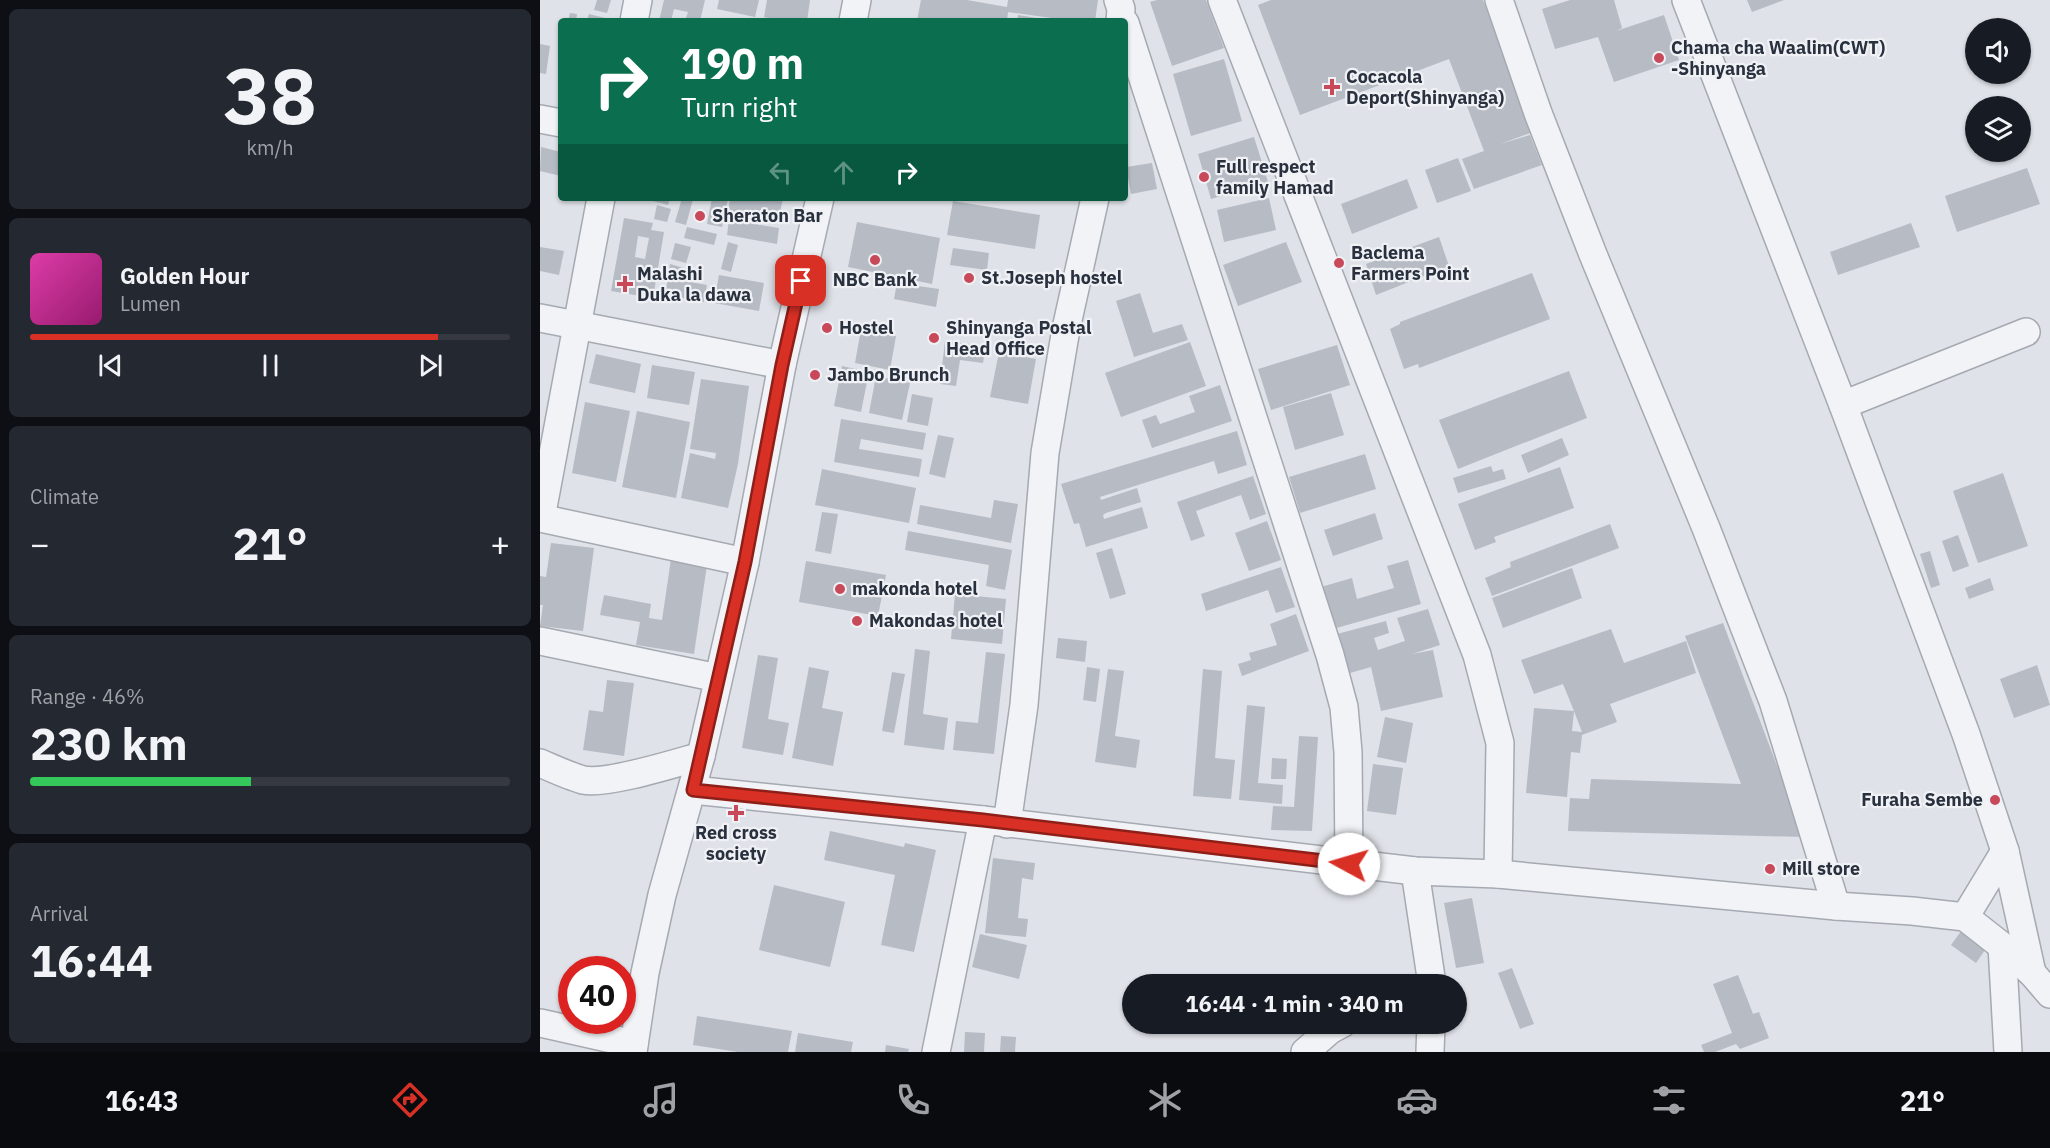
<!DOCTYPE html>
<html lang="en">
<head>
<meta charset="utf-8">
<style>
	body { margin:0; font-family:"IBM Plex Sans",sans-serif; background:#242831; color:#f1f3f6; height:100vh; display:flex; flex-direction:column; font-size:22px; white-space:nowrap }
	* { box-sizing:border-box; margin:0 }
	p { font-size:20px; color:#9ea1a6 }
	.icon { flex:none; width:33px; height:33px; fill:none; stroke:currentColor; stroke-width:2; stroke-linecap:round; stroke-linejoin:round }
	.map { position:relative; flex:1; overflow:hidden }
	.details { display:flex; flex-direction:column; gap:9px; padding:9px; background:#0d0f14; width:540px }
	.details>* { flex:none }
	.banner { position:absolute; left:18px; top:18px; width:570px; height:183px; border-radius:6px; box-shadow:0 2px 4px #0004; background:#0b6e4f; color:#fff; overflow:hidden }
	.controls { position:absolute; left:1425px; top:18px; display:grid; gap:12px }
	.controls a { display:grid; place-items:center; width:66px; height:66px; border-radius:50%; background:#171b24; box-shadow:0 2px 4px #0004; font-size:30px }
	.speed { position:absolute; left:18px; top:956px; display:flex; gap:12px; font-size:30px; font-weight:700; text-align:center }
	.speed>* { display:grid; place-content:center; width:78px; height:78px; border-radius:50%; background:#171b24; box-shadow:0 2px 4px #0004; line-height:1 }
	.speed .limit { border:9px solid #d22; background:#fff; color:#111 }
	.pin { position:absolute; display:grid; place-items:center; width:51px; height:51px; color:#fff; margin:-26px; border-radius:12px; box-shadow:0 3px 9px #0006 }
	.me { position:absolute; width:66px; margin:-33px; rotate:276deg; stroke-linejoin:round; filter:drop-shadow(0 0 4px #0008) }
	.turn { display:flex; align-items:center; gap:21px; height:126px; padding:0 24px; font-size:27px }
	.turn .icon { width:78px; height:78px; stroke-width:2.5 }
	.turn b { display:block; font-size:42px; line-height:51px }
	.lanes { display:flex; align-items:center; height:57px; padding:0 24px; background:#0003; justify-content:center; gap:30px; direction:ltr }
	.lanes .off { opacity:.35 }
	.big { font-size:45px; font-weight:700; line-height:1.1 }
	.details .tile { flex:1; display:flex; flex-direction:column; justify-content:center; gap:9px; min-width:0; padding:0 21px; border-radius:9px; background:#242831 }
	.details .dial { align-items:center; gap:0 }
	.dial b { font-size:78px; line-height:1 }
	.song { display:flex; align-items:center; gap:18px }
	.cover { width:72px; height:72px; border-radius:9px; background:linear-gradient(135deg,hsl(320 70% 55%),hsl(320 70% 35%)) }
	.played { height:6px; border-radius:3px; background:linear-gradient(90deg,#d93025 85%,#363941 85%) }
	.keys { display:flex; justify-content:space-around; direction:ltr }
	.heat { display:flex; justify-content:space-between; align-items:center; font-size:33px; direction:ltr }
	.charge { height:9px; border-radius:4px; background:linear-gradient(90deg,#34c759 46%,#363941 0) }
	.trip { position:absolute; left:582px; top:974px; width:345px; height:60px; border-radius:30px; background:#171b24; box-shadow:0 2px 4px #0004; font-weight:700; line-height:60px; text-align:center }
	.menu { display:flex; height:96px; justify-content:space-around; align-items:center; background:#090b0e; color:#9ea1a6 }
	.menu .icon { width:42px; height:42px }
	.menu .active { color:#d93025 }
	.menu b { font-size:27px; color:#f1f3f6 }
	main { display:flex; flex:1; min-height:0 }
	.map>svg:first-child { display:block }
	.building { fill:#b7bbc4; fill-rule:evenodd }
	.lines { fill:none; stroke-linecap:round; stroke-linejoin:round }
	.minor-casing { stroke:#a5a9b2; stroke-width:30 }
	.minor { stroke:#f2f3f6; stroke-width:27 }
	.route-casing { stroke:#8d1f18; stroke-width:15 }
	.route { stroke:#d93025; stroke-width:10 }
	.poi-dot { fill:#c8495a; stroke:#eff1f5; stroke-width:2 }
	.labels { text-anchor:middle; stroke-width:4.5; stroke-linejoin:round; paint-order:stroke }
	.poi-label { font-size:18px; font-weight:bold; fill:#29303e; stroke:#eff1f5; text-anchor:start }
</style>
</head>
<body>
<main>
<section class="details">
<div class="tile dial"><b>38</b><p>km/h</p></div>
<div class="tile">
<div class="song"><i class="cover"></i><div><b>Golden Hour</b><p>Lumen</p></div></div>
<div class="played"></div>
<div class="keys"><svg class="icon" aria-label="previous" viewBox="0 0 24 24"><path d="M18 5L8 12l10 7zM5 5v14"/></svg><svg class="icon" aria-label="pause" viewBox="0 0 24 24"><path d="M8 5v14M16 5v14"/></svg><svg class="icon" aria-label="next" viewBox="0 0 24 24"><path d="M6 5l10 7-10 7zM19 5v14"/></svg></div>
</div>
<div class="tile"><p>Climate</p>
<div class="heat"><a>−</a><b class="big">21°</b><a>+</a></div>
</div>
<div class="tile"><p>Range · 46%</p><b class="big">230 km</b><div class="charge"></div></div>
<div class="tile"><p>Arrival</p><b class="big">16:44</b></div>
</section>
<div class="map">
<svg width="1510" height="1052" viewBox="0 0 1510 1052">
	<rect width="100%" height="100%" fill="#dfe2e8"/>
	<!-- building -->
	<g class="building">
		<polygon points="57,0 71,0 67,13 54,10"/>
		<polygon points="124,0 165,0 160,21 145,21 148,12 134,9 131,21 119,21"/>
		<polygon points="179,0 219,0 215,17 177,9"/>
		<polygon points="227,0 270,0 267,21 243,21 224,17"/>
		<polygon points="381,0 427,0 467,7 468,0 558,0 555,21 533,21 468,12 467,21 377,21"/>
		<polygon points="617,0 666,0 684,48 632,66 610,2"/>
		<polygon points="731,0 943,0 993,132 960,144 990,135 1002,165 934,189 922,159 944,151 909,59 760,115 718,5"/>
		<polygon points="1030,0 1074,0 1082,28 1076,31 1124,15 1139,60 1074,82 1058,37 1015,49 1002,9"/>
		<polygon points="1207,0 1244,0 1212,12"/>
		<polygon points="30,13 37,14 36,21 28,21"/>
		<polygon points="49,14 69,19 68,21 47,21"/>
		<polygon points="478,15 509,20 508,21 477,21"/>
		<polygon points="0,44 10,46 6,74 0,73"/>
		<polygon points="684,59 702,121 651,136 633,74"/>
		<polygon points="714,137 728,182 671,199 658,154"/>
		<polygon points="1,147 21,152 21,176 0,171"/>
		<polygon points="918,158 931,191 897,203 885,170"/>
		<polygon points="612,163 617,189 591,194 586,167"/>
		<polygon points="1487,168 1500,204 1417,232 1405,196"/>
		<polygon points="867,179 878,208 812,234 801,204"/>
		<polygon points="102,198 130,198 128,205"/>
		<polygon points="142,198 153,199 146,225 135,222"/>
		<polygon points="172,198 188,199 182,227 167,224"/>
		<polygon points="190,198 243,198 238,222 188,212"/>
		<polygon points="729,198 736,230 684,242 677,210"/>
		<polygon points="413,201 500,215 495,249 407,235"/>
		<polygon points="117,205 131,209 127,222 114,219"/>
		<path d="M 84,218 L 113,223 L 111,230 L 124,232 L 113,298 L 71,291 ZM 98,236 L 109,238 L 105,259 L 95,257 Z"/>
		<polygon points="189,220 239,228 237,244 187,235"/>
		<polygon points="317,222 400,238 392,284 308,267"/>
		<polygon points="1371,223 1380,247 1298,275 1290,252"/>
		<polygon points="147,227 177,234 174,245 144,238"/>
		<polygon points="899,237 909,266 836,295 826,264"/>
		<polygon points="188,242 198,245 191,272 181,269"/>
		<polygon points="746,242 762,282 698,306 683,265"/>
		<polygon points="135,243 151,247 146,263 131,259"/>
		<polygon points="0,247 24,251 19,275 0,271"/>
		<polygon points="413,248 449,253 447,270 410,265"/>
		<polygon points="130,264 144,268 141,277 128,274"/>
		<polygon points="992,273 1010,319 879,368 878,364 864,369 850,329 860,324 860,322"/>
		<polygon points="179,275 224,283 219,311 174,303"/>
		<polygon points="128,278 167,285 164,302 125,295"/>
		<polygon points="357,283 399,289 396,307 354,299"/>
		<polygon points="600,293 613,333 642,324 648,340 594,357 576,301"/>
		<polygon points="321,329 356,336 350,370 315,363"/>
		<polygon points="405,341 446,346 443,363 420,360 416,386 400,384"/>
		<polygon points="650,342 666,386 581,417 565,373"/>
		<polygon points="797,345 810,385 731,410 718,369"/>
		<polygon points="459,352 496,359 488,404 450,397"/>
		<polygon points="56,354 101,364 95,393 49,383"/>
		<polygon points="112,365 155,372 149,405 107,398"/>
		<polygon points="302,366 329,372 321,412 294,406"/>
		<polygon points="1029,371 1047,418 918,469 899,420"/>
		<polygon points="336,376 370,383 362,420 329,413"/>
		<polygon points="161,379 209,386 198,464 188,508 141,498 150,453 175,459 176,453 150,449"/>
		<polygon points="680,385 692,421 612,448 602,420 616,415 620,424 655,412 649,396"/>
		<polygon points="791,393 804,435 755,450 743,407"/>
		<polygon points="372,394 393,398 388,426 367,422"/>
		<polygon points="45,402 90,411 76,482 32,473"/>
		<polygon points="97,411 150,422 136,498 82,487"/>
		<polygon points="301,419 386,433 383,450 321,439 319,449 382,459 379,477 294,462"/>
		<polygon points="697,431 707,465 678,474 674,461 560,497 561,500 597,488 601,502 566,513 563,515 564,519 602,507 608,528 546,547 539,523 534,524 521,484"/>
		<polygon points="398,435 414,438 405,478 389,474"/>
		<polygon points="1022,438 1029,455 988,473 981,455"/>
		<polygon points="825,454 836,489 760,513 749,477"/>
		<polygon points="951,466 953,472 963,469 966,479 918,493 913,478"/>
		<polygon points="1020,467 1034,508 954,537 956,542 935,550 918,504"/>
		<polygon points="282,469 376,488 369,523 275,505"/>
		<polygon points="1463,473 1488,546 1438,563 1413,491"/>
		<polygon points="713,476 726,514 710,520 701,495 656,511 665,536 651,541 637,502"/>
		<polygon points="454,500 478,504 471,543 377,524 380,505 451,518"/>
		<polygon points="282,512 298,514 291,554 275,551"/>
		<polygon points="835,513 843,539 793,556 784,530"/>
		<polygon points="727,521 741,560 709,571 695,533"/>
		<polygon points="1070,524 1079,548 952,596 945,578 971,567 970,562"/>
		<polygon points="368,531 472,550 465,590 446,586 449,565 365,550"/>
		<polygon points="1418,535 1429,566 1413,572 1402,541"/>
		<polygon points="11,543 54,548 43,631 0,626 3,605 0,605 0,576 6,577"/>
		<polygon points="572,548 586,594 570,599 556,553"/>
		<polygon points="1390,551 1400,585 1391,588 1380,554"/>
		<polygon points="131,559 167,565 154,654 96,645 100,622 60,615 64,595 111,604 109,618 122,620"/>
		<polygon points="868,560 881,604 793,629 781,587 812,578 817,599 854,588 847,566"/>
		<polygon points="266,561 346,575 338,616 259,602"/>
		<polygon points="741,567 755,607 736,613 728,590 666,611 661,594"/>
		<polygon points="1032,568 1042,598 963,628 952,598"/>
		<polygon points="1450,578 1454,590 1429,599 1425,588"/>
		<polygon points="415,594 466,599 462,644 411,639"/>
		<polygon points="888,609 900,645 872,654 893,650 903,697 841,711 831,667 810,673 797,634 846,621 849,633 834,638 838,650 865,641 857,618"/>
		<polygon points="756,614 769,651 702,676 698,664 711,660 709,653 737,645 730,624"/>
		<polygon points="1183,623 1264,837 1028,831 1030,798 1049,799 1051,779 1201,784 1145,636"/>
		<path d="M 1071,629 L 1084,663 L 1146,641 L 1156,673 L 1070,704 L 1077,722 L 1042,735 L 1040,753 L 1031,752 L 1027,797 L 986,793 L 994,708 L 1034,711 L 1023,684 L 994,694 L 981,660 ZM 1034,711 L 1042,732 L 1032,731 Z"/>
		<polygon points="518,638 547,641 545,662 516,658"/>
		<polygon points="375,649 390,651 383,714 408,718 404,750 364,745"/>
		<polygon points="446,652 465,654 454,754 413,750 416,721 438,723"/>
		<polygon points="218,655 238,658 228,719 249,723 243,755 202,748"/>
		<polygon points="1497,665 1510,705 1474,718 1460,679"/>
		<polygon points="269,667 289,671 282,708 303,712 293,766 252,758"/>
		<polygon points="547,667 560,669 556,702 543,700"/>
		<polygon points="568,669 584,671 575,736 600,740 596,768 555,762"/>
		<polygon points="663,669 682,671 675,758 695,760 691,799 653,796"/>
		<polygon points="352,672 365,674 354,733 342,731"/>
		<polygon points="67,680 94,683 84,756 43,750 49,710 63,712"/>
		<polygon points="707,705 725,707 718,783 743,785 742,804 699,800"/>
		<polygon points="845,717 873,723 866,763 837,757"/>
		<polygon points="759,736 778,737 772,831 731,830 733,806 754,807"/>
		<polygon points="732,758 747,759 746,779 731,779"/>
		<polygon points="833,764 863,768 856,815 827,811"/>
		<polygon points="290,831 364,847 365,843 396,850 374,952 341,945 355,875 284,860"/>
		<polygon points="453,858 495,863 493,880 482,878 478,918 488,919 486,937 445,933"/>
		<polygon points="234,885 305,902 290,967 219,950"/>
		<polygon points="932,898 944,963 916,968 904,903"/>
		<polygon points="1427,923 1452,940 1436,963 1411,945"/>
		<polygon points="440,934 487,945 479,979 432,967"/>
		<polygon points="972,968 994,1024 980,1029 958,973"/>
		<polygon points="1198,975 1213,1014 1219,1012 1229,1038 1200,1049 1196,1044 1175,1052 1164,1052 1161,1045 1192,1033 1173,984"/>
		<polygon points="157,1016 252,1031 248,1052 198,1052 153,1045"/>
		<polygon points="425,1032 445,1033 444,1052 424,1052"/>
		<polygon points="258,1033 313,1042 311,1052 255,1052"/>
		<polygon points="461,1036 476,1037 475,1052 460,1052"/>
		<polygon points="346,1045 369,1049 368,1052 345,1052"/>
	</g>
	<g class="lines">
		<!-- minor casing -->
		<g class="minor-casing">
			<g id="minor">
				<polyline points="578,0 581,9 580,21"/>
				<polyline points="682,0 937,655 960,743 958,874"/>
				<polyline points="959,0 998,113 1052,252 1166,528 1233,701 1296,906"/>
				<polyline points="1146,0 1303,405 1426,734 1465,851 1492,973"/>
				<polyline points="94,21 98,0"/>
				<polyline points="313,21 317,0"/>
				<polyline points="585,23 790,655 804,707 808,752 809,864"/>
				<polyline points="0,119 21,123"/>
				<polyline points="0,318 242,365"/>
				<polyline points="1303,405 1486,332"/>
				<polyline points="0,518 205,562"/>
				<polyline points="1,518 61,198"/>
				<polyline points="0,641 178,678"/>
				<path d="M 0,763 C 14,769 29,776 43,780 C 67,785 136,763 161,756"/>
				<polyline points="153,790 443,820 875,871 958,874 1296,906 1372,911 1425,917 1462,946 1492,973 1510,994"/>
				<polyline points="467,824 484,705 505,453 526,329 555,198"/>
				<polyline points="875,871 892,984"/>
				<polyline points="1425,917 1465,851"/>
				<polyline points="1462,946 1468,1052"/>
				<polyline points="0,1023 94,1044"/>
				<polyline points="93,1052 105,973 122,895 161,756 205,562 242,365 280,198"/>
				<polyline points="396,1052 443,820"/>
				<polyline points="765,1052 790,1030 803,1023"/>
				<polyline points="890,1052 891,1023"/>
			</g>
		</g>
		<!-- minor -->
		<use href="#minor" class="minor"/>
	</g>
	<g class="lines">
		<!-- route casing -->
		<g class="route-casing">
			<polyline id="route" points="261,281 242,365 205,562 153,790 443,820 809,864"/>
		</g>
		<!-- route -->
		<use href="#route" class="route"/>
	</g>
	<!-- markers -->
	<g class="poi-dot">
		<circle cx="1119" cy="58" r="6"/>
		<path d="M789 78h6v6h6v6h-6v6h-6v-6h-6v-6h6z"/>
		<circle cx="664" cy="177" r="6"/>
		<circle cx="160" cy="216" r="6"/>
		<circle cx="335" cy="260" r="6"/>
		<circle cx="799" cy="263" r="6"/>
		<circle cx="429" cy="278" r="6"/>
		<path d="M82 275h6v6h6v6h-6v6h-6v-6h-6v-6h6z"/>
		<circle cx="287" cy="328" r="6"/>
		<circle cx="394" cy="338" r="6"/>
		<circle cx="275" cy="375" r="6"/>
		<circle cx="300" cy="589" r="6"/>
		<circle cx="317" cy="621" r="6"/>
		<circle cx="1455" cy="800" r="6"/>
		<path d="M193 804h6v6h6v6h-6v6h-6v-6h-6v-6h6z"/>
		<circle cx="1230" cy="869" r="6"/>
	</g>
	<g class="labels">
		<!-- poi labels -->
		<g class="poi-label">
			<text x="1131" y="54">Chama cha Waalim(CWT)<tspan x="1131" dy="21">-Shinyanga</tspan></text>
			<text x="806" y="83">Cocacola<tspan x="806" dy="21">Deport(Shinyanga)</tspan></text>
			<text x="676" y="173">Full respect<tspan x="676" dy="21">family Hamad</tspan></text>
			<text x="172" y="222">Sheraton Bar</text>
			<text x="811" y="259">Baclema<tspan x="811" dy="21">Farmers Point</tspan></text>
			<text x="97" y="280">Malashi<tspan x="97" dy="21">Duka la dawa</tspan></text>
			<text x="441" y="284">St.Joseph hostel</text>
			<text x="335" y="286" text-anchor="middle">NBC Bank</text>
			<text x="299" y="334">Hostel</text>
			<text x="406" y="334">Shinyanga Postal<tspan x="406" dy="21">Head Office</tspan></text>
			<text x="287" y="381">Jambo Brunch</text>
			<text x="312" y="595">makonda hotel</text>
			<text x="329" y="627">Makondas hotel</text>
			<text x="1443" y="806" text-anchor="end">Furaha Sembe</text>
			<text x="196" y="839" text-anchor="middle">Red cross<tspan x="196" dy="21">society</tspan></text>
			<text x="1242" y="875">Mill store</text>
		</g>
	</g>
</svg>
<div class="controls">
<a><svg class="icon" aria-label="sound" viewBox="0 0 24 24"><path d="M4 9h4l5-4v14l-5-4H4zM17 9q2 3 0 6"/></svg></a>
<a><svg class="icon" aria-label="layers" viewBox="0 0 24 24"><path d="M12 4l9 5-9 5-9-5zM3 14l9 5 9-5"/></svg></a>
</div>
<div class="speed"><div class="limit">40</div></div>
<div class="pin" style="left:261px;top:281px;background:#d93025"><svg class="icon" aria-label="arrive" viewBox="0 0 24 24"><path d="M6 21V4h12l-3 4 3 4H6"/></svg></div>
<svg class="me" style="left:809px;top:864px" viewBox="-20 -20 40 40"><circle r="19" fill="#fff"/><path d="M0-13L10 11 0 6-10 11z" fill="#d93025"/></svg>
<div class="trip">16:44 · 1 min · 340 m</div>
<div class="banner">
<div class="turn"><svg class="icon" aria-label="right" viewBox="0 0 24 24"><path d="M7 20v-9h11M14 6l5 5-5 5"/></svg><div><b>190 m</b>Turn right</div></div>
<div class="lanes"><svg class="icon off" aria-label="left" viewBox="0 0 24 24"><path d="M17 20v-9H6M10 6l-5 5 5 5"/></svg><svg class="icon off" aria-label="ahead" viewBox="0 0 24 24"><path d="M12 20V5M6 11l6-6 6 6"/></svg><svg class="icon" aria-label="right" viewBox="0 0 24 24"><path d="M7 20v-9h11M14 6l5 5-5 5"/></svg></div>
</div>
</div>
</main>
<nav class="menu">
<b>16:43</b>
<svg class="icon active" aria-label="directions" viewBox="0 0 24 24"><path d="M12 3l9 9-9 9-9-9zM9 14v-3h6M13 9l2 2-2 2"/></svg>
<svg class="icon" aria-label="music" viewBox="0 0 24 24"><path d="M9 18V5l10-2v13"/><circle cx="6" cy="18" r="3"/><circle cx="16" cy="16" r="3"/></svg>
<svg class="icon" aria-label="phone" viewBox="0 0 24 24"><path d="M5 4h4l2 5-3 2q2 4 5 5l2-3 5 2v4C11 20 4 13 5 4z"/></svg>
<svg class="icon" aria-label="climate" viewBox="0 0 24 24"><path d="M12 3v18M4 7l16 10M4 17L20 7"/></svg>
<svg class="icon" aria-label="car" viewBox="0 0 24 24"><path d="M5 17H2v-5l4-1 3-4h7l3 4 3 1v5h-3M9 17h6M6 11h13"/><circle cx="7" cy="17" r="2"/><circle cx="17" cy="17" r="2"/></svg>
<svg class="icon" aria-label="filters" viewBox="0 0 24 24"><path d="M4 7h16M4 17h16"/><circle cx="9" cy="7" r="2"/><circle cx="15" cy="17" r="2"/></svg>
<b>21°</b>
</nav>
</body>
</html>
